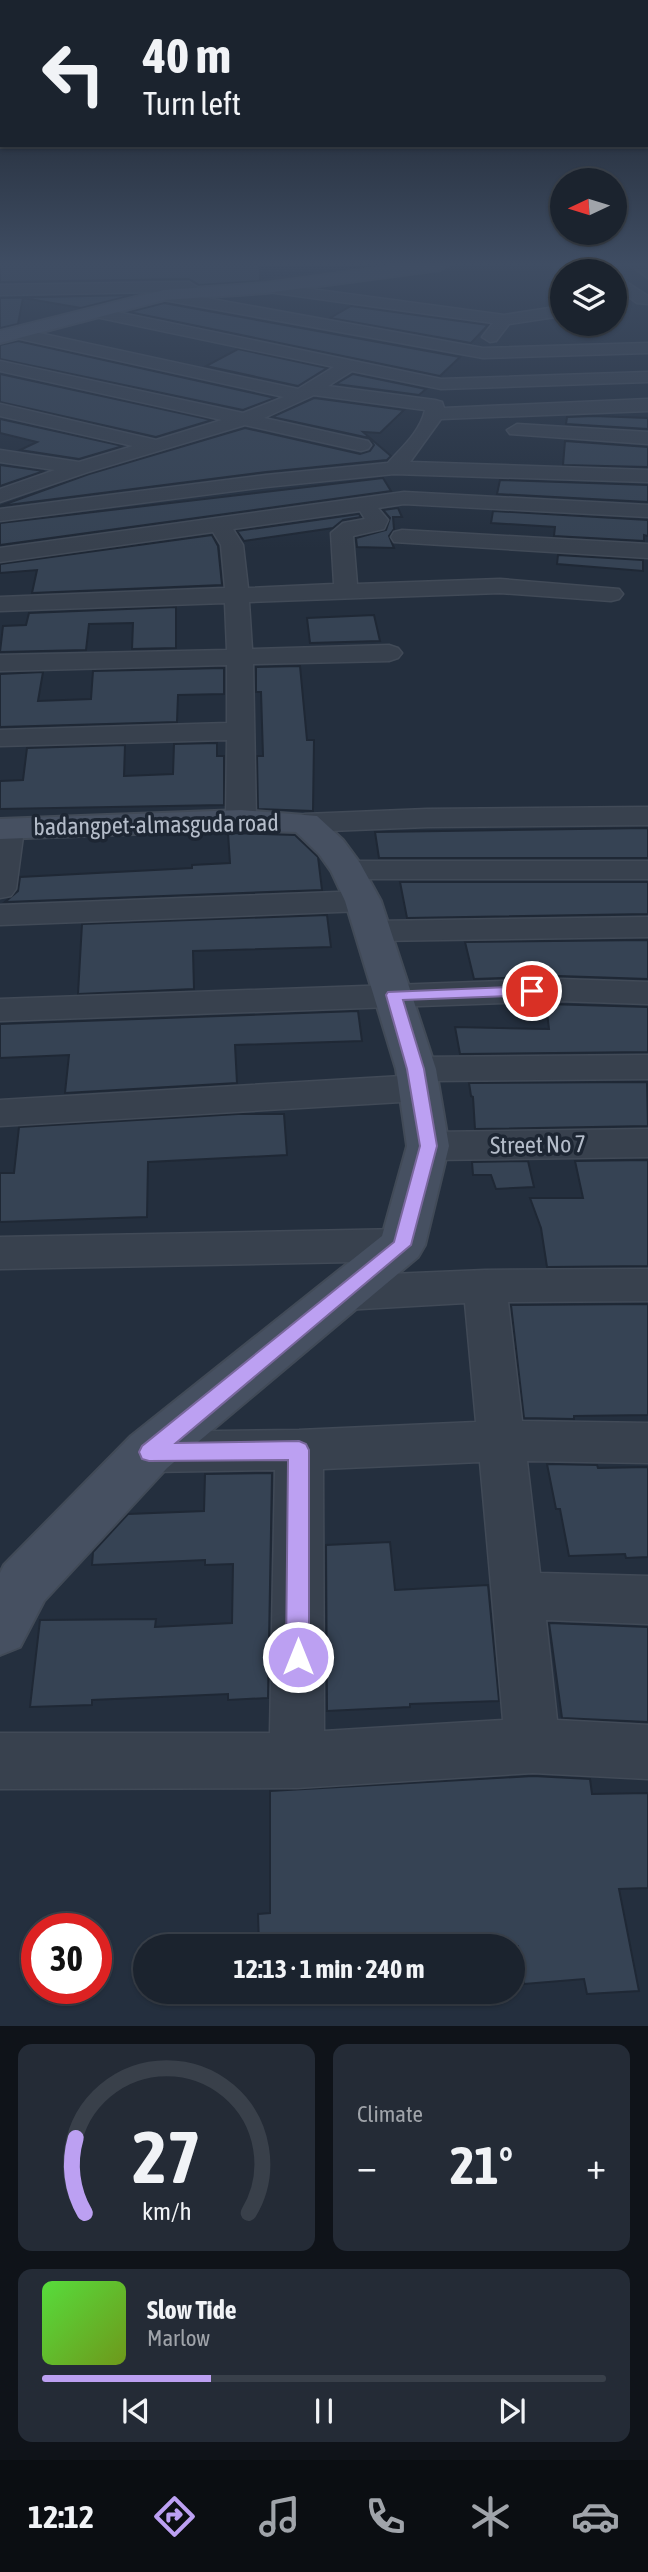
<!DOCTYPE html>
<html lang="en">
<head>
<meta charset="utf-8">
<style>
	body { margin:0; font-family:"Asap Condensed",sans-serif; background:#242b36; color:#f1f3f6; height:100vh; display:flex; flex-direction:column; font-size:26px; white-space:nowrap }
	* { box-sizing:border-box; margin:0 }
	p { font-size:23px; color:#a0a4aa }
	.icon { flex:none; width:38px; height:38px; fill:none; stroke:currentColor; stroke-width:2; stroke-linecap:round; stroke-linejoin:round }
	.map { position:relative; height:2026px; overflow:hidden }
	.details { display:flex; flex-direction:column; gap:18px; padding:18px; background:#0f1319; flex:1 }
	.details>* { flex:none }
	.guide { position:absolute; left:0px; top:0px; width:649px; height:147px; box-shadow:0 2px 5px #0004,0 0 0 2px #39404a; background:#1b232e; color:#f1f3f6; overflow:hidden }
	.needle { width:46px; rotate:266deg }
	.tools { position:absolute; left:550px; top:168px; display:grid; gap:14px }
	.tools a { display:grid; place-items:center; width:77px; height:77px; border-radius:50%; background:#1b232e; box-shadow:0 2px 5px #0004,0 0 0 2px #39404a; font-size:35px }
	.speed { position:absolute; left:21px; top:1913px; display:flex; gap:14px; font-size:35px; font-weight:700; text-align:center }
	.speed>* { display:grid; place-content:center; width:91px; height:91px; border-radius:50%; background:#1b232e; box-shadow:0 2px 5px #0004,0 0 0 2px #39404a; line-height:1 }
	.speed .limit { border:10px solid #d22; background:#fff; color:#111 }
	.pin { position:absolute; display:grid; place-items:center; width:60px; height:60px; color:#fff; margin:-30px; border:4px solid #fff; border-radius:50%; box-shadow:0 2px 7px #0007 }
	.me { position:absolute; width:77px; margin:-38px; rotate:0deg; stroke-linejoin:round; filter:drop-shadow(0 0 5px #0008) }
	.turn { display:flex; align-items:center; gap:24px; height:147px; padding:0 28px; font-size:32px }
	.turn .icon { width:91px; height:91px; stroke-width:2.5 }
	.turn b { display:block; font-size:49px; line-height:60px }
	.big { font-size:52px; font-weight:700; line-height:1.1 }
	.details .tile { flex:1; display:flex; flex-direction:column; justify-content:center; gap:10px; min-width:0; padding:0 24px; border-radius:14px; background:#242b36 }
	.details .dial { align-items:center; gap:0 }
	.dial svg { height:182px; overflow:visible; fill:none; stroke:#39404a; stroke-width:7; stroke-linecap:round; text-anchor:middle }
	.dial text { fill:#f1f3f6; stroke:none }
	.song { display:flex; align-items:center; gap:21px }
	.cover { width:84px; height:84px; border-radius:10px; background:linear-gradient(135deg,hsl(110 70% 55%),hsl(80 70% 35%)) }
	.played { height:7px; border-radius:4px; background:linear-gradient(90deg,#bca0f2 30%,#39404a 30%) }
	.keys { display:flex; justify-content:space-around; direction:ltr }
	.heat { display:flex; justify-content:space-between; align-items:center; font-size:38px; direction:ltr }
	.details .tiles { flex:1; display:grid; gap:18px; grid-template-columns:1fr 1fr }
	.tile:last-child { grid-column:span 2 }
	.trip { position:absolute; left:133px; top:1934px; width:392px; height:70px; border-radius:35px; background:#1b232e; box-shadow:0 2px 5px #0004,0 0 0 2px #39404a; font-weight:700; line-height:70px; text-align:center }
	.dock { display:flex; height:112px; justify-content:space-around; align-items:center; background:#0b0e12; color:#a0a4aa }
	.dock .icon { width:49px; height:49px }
	.dock .on { color:#bca0f2 }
	.dock b { font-size:32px; color:#f1f3f6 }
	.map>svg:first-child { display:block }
	.water { fill:#17263c }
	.building { fill:#364354; stroke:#1f2835; stroke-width:2 }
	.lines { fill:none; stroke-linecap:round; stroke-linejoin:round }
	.street-casing { stroke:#414a57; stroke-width:3 }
	.secondary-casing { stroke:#414a57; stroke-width:4 }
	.street { fill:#38414e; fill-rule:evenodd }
	.secondary { fill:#465061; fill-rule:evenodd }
	.route { fill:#bca0f2; stroke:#7a689d; stroke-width:2 }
	.labels { text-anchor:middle; stroke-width:7; stroke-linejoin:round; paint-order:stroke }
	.street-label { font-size:24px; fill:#b4bcc9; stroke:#1d2633 }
</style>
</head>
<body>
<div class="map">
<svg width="648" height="2026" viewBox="0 0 648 2026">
	<rect width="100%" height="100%" fill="#242f3e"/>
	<!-- water -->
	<polygon class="water" points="245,265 381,265 259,279"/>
	<!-- building -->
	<g class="building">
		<polygon points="0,265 260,265 260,281 199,285 189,279 0,282"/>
		<polygon points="133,295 81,308 23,298 18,324 0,328 0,298"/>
		<polygon points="164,303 460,357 440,376 129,312"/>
		<polygon points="351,306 488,325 471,343 330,318"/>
		<polygon points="18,341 275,398 243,410 0,359 0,345"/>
		<polygon points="238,349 327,368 298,386 206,366"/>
		<polygon points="0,374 212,420 156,437 0,402"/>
		<polygon points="353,374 426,389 419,395 336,384"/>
		<polygon points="314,398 404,410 380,433 363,432 391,456 387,460 266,472 0,506 89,474 245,428 360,454 370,451 374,445 369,438 272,417"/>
		<polygon points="594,416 648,418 648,429 566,424 567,417"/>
		<polygon points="0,419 123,446 79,459 20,450 37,442 0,433"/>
		<polygon points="565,441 648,447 648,467 563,465"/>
		<polygon points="0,465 44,471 0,486"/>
		<polygon points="383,478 391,491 0,545 0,523"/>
		<polygon points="500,480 648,485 648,502 497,494"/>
		<polygon points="398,508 402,517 393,517 394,529 389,536 394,548 357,547 356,538 386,530 390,518 383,510"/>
		<polygon points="493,511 648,520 648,536 644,535 644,541 554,536 555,527 491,523"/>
		<polygon points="359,514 361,517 343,520 333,528 292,534 244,541 237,531"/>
		<polygon points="212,535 218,546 222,585 32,593 37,570 0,573 0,564"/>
		<polygon points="558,555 643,560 643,571 557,564"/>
		<polygon points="176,607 176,648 132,649 133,623 89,624 86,650 0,652 3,626 26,625 29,613"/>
		<polygon points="374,615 380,641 310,643 307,618"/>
		<polygon points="300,666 307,740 314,740 313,811 258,809 257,756 263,756 261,692 256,692 256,667"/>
		<polygon points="224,668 224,694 178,695 177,722 0,727 0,674 43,672 38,701 91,699 93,671"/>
		<polygon points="217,743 217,756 224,756 224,805 0,809 0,781 23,780 27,748 125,745 124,776 173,774 174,744"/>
		<polygon points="648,828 648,858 379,858 375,832"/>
		<polygon points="228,833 295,835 318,857 322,890 5,902 18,891 20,877 192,868 192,865 230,863"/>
		<polygon points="400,882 648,882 648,914 407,918"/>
		<polygon points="327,915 331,947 193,951 194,989 78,994 82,924"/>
		<polygon points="648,940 648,979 559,976 474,979 465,942"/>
		<polygon points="546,1004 648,1007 648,1052 460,1054 455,1027 549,1029"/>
		<polygon points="358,1011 362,1041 235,1045 237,1083 65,1093 69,1055 0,1058 0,1024"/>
		<polygon points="647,1082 648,1126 475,1129 473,1097 471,1096 469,1083"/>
		<polygon points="238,1114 284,1114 287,1155 148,1162 147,1217 0,1222 0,1173 14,1173 19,1127"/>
		<polygon points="648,1160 648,1266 547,1267 541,1228 530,1198 583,1198 575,1161"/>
		<polygon points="528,1161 534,1187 496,1189 491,1175 473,1175 472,1162"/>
		<polygon points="648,1304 648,1415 574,1416 574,1419 524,1418 511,1305"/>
		<polygon points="547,1464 597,1465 598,1468 648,1467 648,1557 626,1558 625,1554 569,1556 560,1509 556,1509"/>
		<polygon points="272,1473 268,1698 228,1700 228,1694 92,1700 92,1705 30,1707 40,1620 156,1619 155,1627 232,1623 233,1564 205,1565 205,1560 92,1565 93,1552 128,1514 204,1511 205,1474"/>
		<polygon points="390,1542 395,1590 488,1585 499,1701 410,1704 410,1707 327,1711 326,1545"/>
		<polygon points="549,1623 648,1627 648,1722 562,1718"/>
		<polygon points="533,1776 590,1779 592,1794 648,1793 648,1888 619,1889 639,1991 587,1994 584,1979 524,1984 518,1946 259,1946 258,1914 270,1913 270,1791"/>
	</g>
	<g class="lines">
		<!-- street casing -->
		<g class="street-casing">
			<g id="street">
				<polygon points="552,265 569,265 575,271 562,271 562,274"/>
				<polygon points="630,265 647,265 648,278"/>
				<polygon points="614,274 648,296 648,304 637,303 614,286"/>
				<polygon points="189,282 197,287 194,290 173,292 483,348 648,343 648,353 483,358 164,300 158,298 156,295 158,292 0,295 0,285"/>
				<polygon points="266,283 504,315 562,306 562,316 509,324 496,341 490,342 482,337 493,323 261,291 258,288 261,285"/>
				<path d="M 97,308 L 441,379 L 648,372 L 648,382 L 441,389 L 352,371 L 328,386 L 435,400 L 442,402 L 444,408 L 648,399 L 648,411 L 441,419 L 410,462 L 648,470 L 648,482 L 394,474 L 266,487 L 0,521 L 0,509 L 266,475 L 388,463 C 402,447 420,432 425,410 L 314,395 L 264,418 L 368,441 L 371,445 L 368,449 L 361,451 L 245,425 L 88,472 L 0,502 L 0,489 L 55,470 L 0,462 L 0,450 L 79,462 L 133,446 L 0,416 L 0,404 L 156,440 L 222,420 L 0,371 L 0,361 L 243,413 L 284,397 L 16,338 L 10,337 L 8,333 L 10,329 L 16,328 L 298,389 L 334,367 L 91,316 L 89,313 Z"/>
				<polygon points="517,424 648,432 648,444 510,434 507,430"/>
				<path d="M 404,492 L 648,505 L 648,517 L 404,504 L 378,508 L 388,520 L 384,529 L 353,536 L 357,584 L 500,579 L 619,589 L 623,594 L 619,599 L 611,601 L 500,593 L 249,602 L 252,649 L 389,645 L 398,648 L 402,653 L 398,658 L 389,661 L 253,664 L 256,820 L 252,826 L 241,829 L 230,826 L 226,820 L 227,740 L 0,746 L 0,730 L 227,723 L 227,665 L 0,671 L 0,655 L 227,650 L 225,603 L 0,611 L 0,597 L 225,588 L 221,545 L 213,532 L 0,562 L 0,548 ZM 360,511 L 365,519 L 343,523 L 331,533 L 334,584 L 248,588 L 243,545 L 233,529 Z"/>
				<polygon points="402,530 648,544 648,558 394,542 391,537 394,532"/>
				<polygon points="648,807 648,825 427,827 305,832 294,829 290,823 294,817 305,814 427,809"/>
				<polygon points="9,820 20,823 24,829 16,889 11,896 0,898 0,822"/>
				<polygon points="348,861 648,861 648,879 348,879 337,877 332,870 337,863"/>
				<polygon points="363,891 374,894 379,901 374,908 363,911 0,925 0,905"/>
				<polygon points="648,917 648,937 374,941 362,938 358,931 362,924 374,921"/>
				<polygon points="559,979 648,982 648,1004 559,1001 0,1021 0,999"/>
				<polygon points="648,1055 648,1079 432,1081 437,1088 431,1097 418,1101 0,1126 0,1100 402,1076 398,1069 403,1060 416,1057"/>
				<polygon points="648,1129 648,1157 428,1160 414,1156 409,1146 414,1136 428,1132"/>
				<polygon points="402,1229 417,1234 423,1245 417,1256 402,1261 0,1269 0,1237"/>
				<path d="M 648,1269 L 648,1301 L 508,1302 L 522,1421 L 648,1423 L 648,1463 L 527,1461 L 540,1573 L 648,1576 L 648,1624 L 546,1620 L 557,1720 L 648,1725 L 648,1779 L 533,1773 L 297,1788 L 0,1789 L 0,1733 L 270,1733 L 275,1470 L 149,1472 L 132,1466 L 126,1452 L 132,1438 L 149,1432 L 299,1430 L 476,1422 L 465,1303 L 344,1310 L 329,1305 L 323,1293 L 329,1281 L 344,1276 L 485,1270 ZM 480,1462 L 503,1720 L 324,1731 L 323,1469 Z"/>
			</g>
		</g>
		<!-- secondary casing -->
		<g class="secondary-casing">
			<g id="secondary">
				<polygon points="399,265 448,265 440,270 266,293 164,300 0,343 0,331 164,290 266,283"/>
				<polygon points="241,810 317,816 343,840 360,863 381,901 436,1069 449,1146 425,1245 418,1257 167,1468 44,1601 20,1647 0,1655 0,1573 4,1565 131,1436 382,1236 407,1146 396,1069 345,901 331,871 319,854 296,832 241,830 0,839 0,819"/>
			</g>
		</g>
		<!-- street -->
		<use href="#street" class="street"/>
		<!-- secondary -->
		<use href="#secondary" class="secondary"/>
	</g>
	<!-- sky -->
	<linearGradient id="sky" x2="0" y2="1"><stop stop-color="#141a22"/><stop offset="0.48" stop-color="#3f4d63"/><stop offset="1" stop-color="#3f4d63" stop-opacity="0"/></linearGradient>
	<rect width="648" height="549" fill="url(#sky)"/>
	<!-- route -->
	<polygon class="route" points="532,986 537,988 540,991 537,995 403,1000 424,1069 437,1146 411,1245 176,1443 299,1441 306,1444 309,1450 309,1657 306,1665 298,1668 289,1665 286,1657 288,1460 149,1461 142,1459 139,1452 142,1446 394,1242 420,1146 407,1069 386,995 388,992"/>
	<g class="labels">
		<!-- street labels -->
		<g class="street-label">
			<text transform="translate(156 825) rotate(-1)" y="8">badangpet-almasguda road</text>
			<text transform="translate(538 1145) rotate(-1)" y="8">Street No 7</text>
		</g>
	</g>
</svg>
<div class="tools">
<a><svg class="needle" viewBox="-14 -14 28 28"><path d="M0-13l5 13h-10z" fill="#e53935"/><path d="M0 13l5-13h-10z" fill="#a0a4aa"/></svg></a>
<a><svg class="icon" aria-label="layers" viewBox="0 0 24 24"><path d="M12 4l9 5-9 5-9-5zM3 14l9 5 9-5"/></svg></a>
</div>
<div class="speed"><div class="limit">30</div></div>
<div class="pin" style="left:532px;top:991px;background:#d93025"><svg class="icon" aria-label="arrive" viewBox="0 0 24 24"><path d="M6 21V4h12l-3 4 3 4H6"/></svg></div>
<svg class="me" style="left:298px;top:1657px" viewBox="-20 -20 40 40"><circle r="17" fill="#bca0f2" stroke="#fff" stroke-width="3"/><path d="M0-11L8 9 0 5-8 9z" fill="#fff"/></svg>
<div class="trip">12:13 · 1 min · 240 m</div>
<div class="guide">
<div class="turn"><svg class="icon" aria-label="left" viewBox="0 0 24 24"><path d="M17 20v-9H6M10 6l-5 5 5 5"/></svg><div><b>40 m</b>Turn left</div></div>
</div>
</div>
<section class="details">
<div class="tiles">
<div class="tile dial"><svg viewBox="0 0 100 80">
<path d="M14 69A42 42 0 1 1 86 69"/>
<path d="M14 69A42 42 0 0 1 10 36" stroke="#bca0f2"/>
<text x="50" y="56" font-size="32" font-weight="700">27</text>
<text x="50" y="72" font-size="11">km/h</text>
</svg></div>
<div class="tile"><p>Climate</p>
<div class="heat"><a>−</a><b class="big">21°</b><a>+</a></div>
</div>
<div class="tile">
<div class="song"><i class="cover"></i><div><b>Slow Tide</b><p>Marlow</p></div></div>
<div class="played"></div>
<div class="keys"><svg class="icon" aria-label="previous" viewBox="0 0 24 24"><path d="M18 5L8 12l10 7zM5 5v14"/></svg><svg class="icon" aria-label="pause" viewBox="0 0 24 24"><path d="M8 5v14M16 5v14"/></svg><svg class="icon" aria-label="next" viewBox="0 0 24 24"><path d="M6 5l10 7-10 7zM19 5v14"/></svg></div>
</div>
</div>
</section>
<nav class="dock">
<b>12:12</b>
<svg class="icon on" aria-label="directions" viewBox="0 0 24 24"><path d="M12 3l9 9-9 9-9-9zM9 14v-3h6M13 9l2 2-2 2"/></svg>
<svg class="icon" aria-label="music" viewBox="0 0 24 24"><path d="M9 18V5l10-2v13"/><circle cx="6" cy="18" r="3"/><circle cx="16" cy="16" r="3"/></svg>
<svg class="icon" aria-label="phone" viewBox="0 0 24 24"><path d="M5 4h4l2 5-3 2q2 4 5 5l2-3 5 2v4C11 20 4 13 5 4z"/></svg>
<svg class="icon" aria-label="climate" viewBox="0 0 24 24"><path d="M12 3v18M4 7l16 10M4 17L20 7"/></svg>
<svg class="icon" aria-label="car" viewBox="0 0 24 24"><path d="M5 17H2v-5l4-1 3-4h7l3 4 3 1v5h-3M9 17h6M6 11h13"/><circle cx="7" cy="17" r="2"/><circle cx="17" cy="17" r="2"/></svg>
</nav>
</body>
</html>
